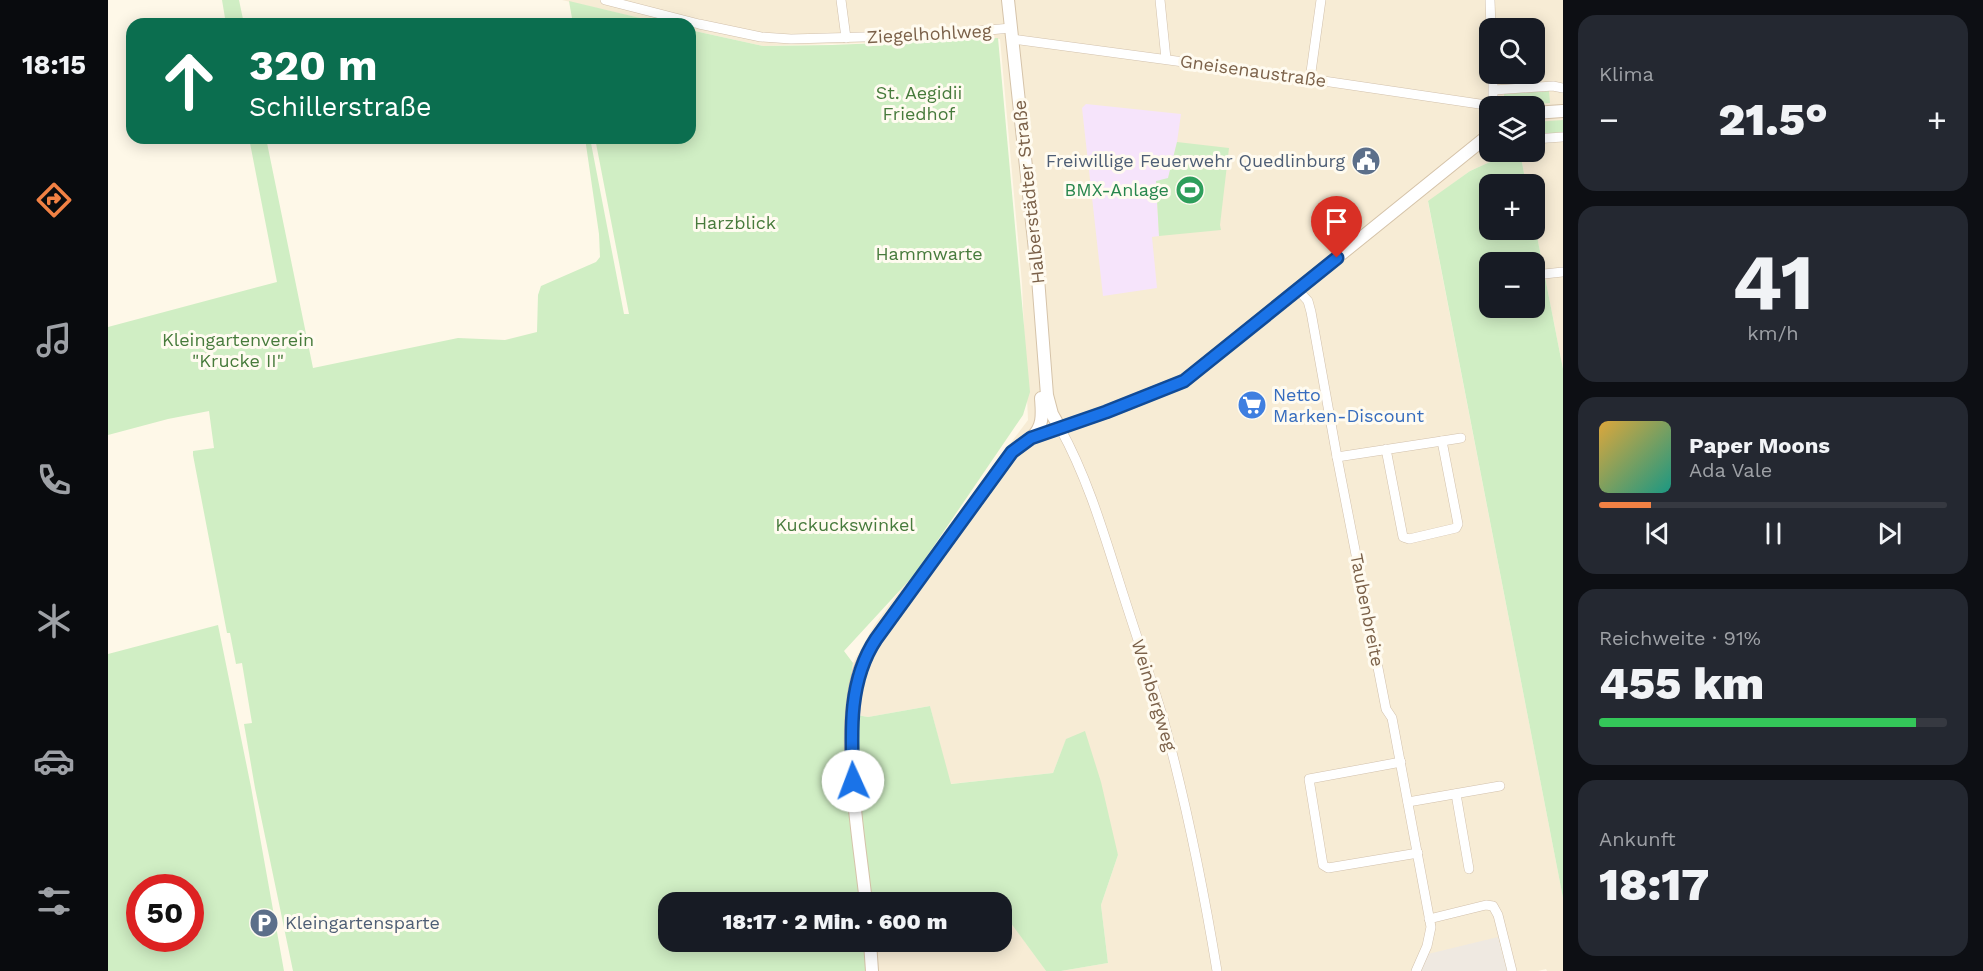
<!DOCTYPE html>
<html lang="de">
<head>
<meta charset="utf-8">
<style>
	body { margin:0; font-family:"Work Sans",sans-serif; background:#242831; color:#f1f3f6; height:100vh; display:flex; flex-direction:column; font-size:22px; white-space:nowrap }
	* { box-sizing:border-box; margin:0 }
	p { font-size:20px; color:#9ea1a6 }
	.icon { flex:none; width:33px; height:33px; fill:none; stroke:currentColor; stroke-width:2; stroke-linecap:round; stroke-linejoin:round }
	.map { position:relative; flex:1; overflow:hidden }
	.panel { display:flex; flex-direction:column; gap:15px; padding:15px; background:#0d0f14; width:420px }
	.panel>* { flex:none }
	.top-card { position:absolute; left:18px; top:18px; width:570px; height:126px; border-radius:18px; box-shadow:0 3px 15px #0003; background:#0b6e4f; color:#fff; overflow:hidden }
	.fabs { position:absolute; left:1371px; top:18px; display:grid; gap:12px }
	.fabs a { display:grid; place-items:center; width:66px; height:66px; border-radius:12px; background:#171b24; box-shadow:0 3px 15px #0003; font-size:30px }
	.speed { position:absolute; left:18px; top:874px; display:flex; gap:12px; font-size:30px; font-weight:700; text-align:center }
	.speed>* { display:grid; place-content:center; width:78px; height:78px; border-radius:50%; background:#171b24; box-shadow:0 3px 15px #0003; line-height:1 }
	.speed .limit { border:9px solid #d22; background:#fff; color:#111 }
	.pin { position:absolute; display:grid; place-items:center; width:51px; height:51px; color:#fff; margin:-62px -26px; border-radius:50% 50% 50% 0; rotate:-45deg; box-shadow:0 0 6px #0007 }
	.pin .icon { rotate:45deg }
	.me { position:absolute; width:66px; margin:-33px; rotate:358deg; stroke-linejoin:round; filter:drop-shadow(0 0 4px #0008) }
	.turn { display:flex; align-items:center; gap:21px; height:126px; padding:0 24px; font-size:27px }
	.turn .icon { width:78px; height:78px; stroke-width:2.5 }
	.turn b { display:block; font-size:42px; line-height:51px }
	.big { font-size:45px; font-weight:800; line-height:1.1 }
	.panel .widget { flex:1; display:flex; flex-direction:column; justify-content:center; gap:9px; min-width:0; padding:0 21px; border-radius:18px; background:#242831 }
	.panel .dial { align-items:center; gap:0 }
	.dial b { font-size:78px; line-height:1 }
	.song { display:flex; align-items:center; gap:18px }
	.cover { width:72px; height:72px; border-radius:9px; background:linear-gradient(135deg,hsl(40 70% 55%),hsl(170 70% 35%)) }
	.played { height:6px; border-radius:3px; background:linear-gradient(90deg,#f18144 15%,#363941 15%) }
	.keys { display:flex; justify-content:space-around; direction:ltr }
	.heat { display:flex; justify-content:space-between; align-items:center; font-size:33px; direction:ltr }
	.charge { height:9px; border-radius:4px; background:linear-gradient(90deg,#34c759 91%,#363941 0) }
	.trip { position:absolute; left:550px; top:892px; width:354px; height:60px; border-radius:18px; background:#171b24; box-shadow:0 3px 15px #0003; font-weight:800; line-height:60px; text-align:center }
	main { display:flex; flex:1; min-height:0 }
	.tabs { display:flex; flex-direction:column; width:108px; justify-content:space-around; align-items:center; background:#090b0e; color:#9ea1a6 }
	.tabs .icon { width:42px; height:42px }
	.tabs .active { color:#f18144 }
	.tabs b { font-size:27px; color:#f1f3f6 }
	.map>svg:first-child { display:block }
	.residential { fill:#f7ecd5; fill-rule:evenodd }
	.industrial { fill:#efe9e1 }
	.education { fill:#f6e4fb }
	.green { fill:#d0eec4; fill-rule:evenodd }
	.lines { fill:none; stroke-linecap:round; stroke-linejoin:round }
	.street-casing { stroke:#d2c1ac; stroke-width:10 }
	.secondary-casing { stroke:#d5c3a9; stroke-width:14 }
	.street { stroke:#fff; stroke-width:9 }
	.secondary { stroke:#fff; stroke-width:12 }
	.route-casing { stroke:#114b97; stroke-width:15 }
	.route { stroke:#1a73e8; stroke-width:10 }
	.labels { text-anchor:middle; stroke-width:6; stroke-linejoin:round; paint-order:stroke }
	.street-label { font-size:18px; fill:#7b6149; stroke:#fffbf0 }
	.park-label { font-size:18px; fill:#477b3c; stroke:#fffbf0 }
	.service-label { font-size:18px; fill:#4e5e75; stroke:#fffbf0; text-anchor:end }
	.leisure-label { font-size:18px; fill:#27864d; stroke:#fffbf0; text-anchor:end }
	.shop-label { font-size:18px; fill:#366cbe; stroke:#fffbf0; text-anchor:start }
</style>
</head>
<body>
<main>
<nav class="tabs">
<b>18:15</b>
<svg class="icon active" aria-label="directions" viewBox="0 0 24 24"><path d="M12 3l9 9-9 9-9-9zM9 14v-3h6M13 9l2 2-2 2"/></svg>
<svg class="icon" aria-label="music" viewBox="0 0 24 24"><path d="M9 18V5l10-2v13"/><circle cx="6" cy="18" r="3"/><circle cx="16" cy="16" r="3"/></svg>
<svg class="icon" aria-label="phone" viewBox="0 0 24 24"><path d="M5 4h4l2 5-3 2q2 4 5 5l2-3 5 2v4C11 20 4 13 5 4z"/></svg>
<svg class="icon" aria-label="climate" viewBox="0 0 24 24"><path d="M12 3v18M4 7l16 10M4 17L20 7"/></svg>
<svg class="icon" aria-label="car" viewBox="0 0 24 24"><path d="M5 17H2v-5l4-1 3-4h7l3 4 3 1v5h-3M9 17h6M6 11h13"/><circle cx="7" cy="17" r="2"/><circle cx="17" cy="17" r="2"/></svg>
<svg class="icon" aria-label="filters" viewBox="0 0 24 24"><path d="M4 7h16M4 17h16"/><circle cx="9" cy="7" r="2"/><circle cx="15" cy="17" r="2"/></svg>
</nav>
<div class="map">
<svg width="1455" height="971" viewBox="0 0 1455 971">
	<rect width="100%" height="100%" fill="#fef8e8"/>
	<!-- residential -->
	<g class="residential">
		<path d="M 454,0 L 1455,0 L 1455,369 L 1427,226 L 1426,184 L 1418,184 L 1412,152 L 1426,152 L 1426,106 L 1382,106 L 1382,152 L 1384,161 L 1362,171 L 1320,202 L 1455,898 L 1455,971 L 1439,971 L 1438,969 L 1430,971 L 1399,971 L 1390,938 L 1312,971 L 953,971 L 1000,963 L 993,905 L 1010,855 L 958,740 L 945,773 L 842,784 L 822,706 L 760,717 L 737,713 L 745,663 L 767,624 L 920,420 L 914,284 L 892,39 L 655,46 L 582,30 L 582,24 L 557,24 ZM 1382,28 L 1426,28 L 1426,74 L 1382,74 Z"/>
		<polygon points="895,911 938,971 759,971 758,953 834,946 841,942 894,942"/>
	</g>
	<!-- industrial -->
	<polygon class="industrial" points="1390,937 1399,971 1312,971 1320,954"/>
	<!-- education -->
	<polygon class="education" points="978,104 1073,114 1069,142 1060,179 1048,182 1051,236 1044,237 1049,288 995,296 974,108"/>
	<!-- green -->
	<g class="green">
		<polygon points="114,0 131,0 136,24 118,24"/>
		<polygon points="461,1 557,24 465,24"/>
		<polygon points="582,30 655,46 724,45 890,38 922,392 915,415 806,575 736,651 745,663 737,713 760,717 822,706 843,784 945,773 958,739 977,731 993,782 1010,855 993,905 1000,963 953,971 938,971 894,911 894,903 561,903 561,942 841,942 834,946 759,953 759,971 185,971 147,788 136,724 144,723 134,663 128,664 122,633 119,633 85,455 85,451 106,448 101,411 60,419 0,435 0,327 169,282 141,138 158,138 205,368 350,338 397,340 429,332 430,295 433,286 488,262 492,257 491,234 477,138 482,138 516,314 521,314 487,138 582,138"/>
		<polygon points="1441,91 1442,103 1396,106 1396,94"/>
		<polygon points="1455,120 1455,132 1427,135 1426,122"/>
		<polygon points="1069,142 1121,148 1112,225 1113,230 1051,236 1048,181 1060,178"/>
		<path d="M 1382,152 L 1412,152 L 1418,184 L 1382,184 L 1382,230 L 1426,230 L 1427,226 L 1455,369 L 1455,898 L 1320,201 L 1362,171 L 1384,161 ZM 1382,262 L 1426,262 L 1426,308 L 1382,308 Z"/>
		<path d="M 110,625 L 143,787 L 176,971 L 0,971 L 0,654 ZM 32,888 L 82,888 L 82,939 L 32,939 Z"/>
	</g>
	<g class="lines">
		<!-- street casing -->
		<g class="street-casing">
			<g id="street">
				<polyline points="497,0 591,24 653,37 683,39 826,35 903,28"/>
				<polyline points="733,0 738,38"/>
				<polyline points="1052,0 1058,59"/>
				<polyline points="1382,0 1383,28"/>
				<polyline points="904,39 1202,79 1385,106"/>
				<polyline points="1385,74 1385,106"/>
				<polyline points="1202,79 1213,0"/>
				<polyline points="1386,90 1445,86 1455,88"/>
				<polyline points="1426,139 1455,137"/>
				<polyline points="1436,274 1455,272"/>
				<polyline points="1190,290 1200,301 1203,312 1229,457 1278,709 1284,718 1323,927 1319,946 1308,971"/>
				<path d="M 952,428 C 981,480 998,541 1016,597 C 1029,638 1043,678 1055,718 C 1078,802 1095,886 1109,971"/>
				<polyline points="1334,441 1353,438"/>
				<polyline points="1229,457 1334,441 1350,524 1348,528 1301,539 1295,537 1278,449"/>
				<polyline points="1293,762 1201,779 1215,865 1220,868 1310,853"/>
				<polyline points="1348,794 1361,869"/>
				<polyline points="1300,802 1392,786"/>
				<polyline points="1321,919 1378,905 1385,906 1390,915 1404,971"/>
			</g>
		</g>
		<!-- secondary casing -->
		<g class="secondary-casing">
			<g id="secondary">
				<polyline points="900,0 930,278 939,395 944,414 952,428"/>
				<polyline points="1426,113 1455,111"/>
				<path d="M 924,437 C 936,426 934,413 933,398"/>
				<path d="M 758,903 C 751,835 732,737 751,672 C 755,660 761,650 768,639 L 904,452 L 923,438 L 998,412 L 1076,381 L 1382,134"/>
				<polyline points="762,942 764,971"/>
			</g>
		</g>
		<!-- street -->
		<use href="#street" class="street"/>
		<!-- secondary -->
		<use href="#secondary" class="secondary"/>
	</g>
	<g class="lines">
		<!-- route casing -->
		<g class="route-casing">
			<path id="route" d="M 745,781 C 743,733 740,681 768,639 L 904,452 L 923,438 L 998,412 L 1076,381 L 1229,258"/>
		</g>
		<!-- route -->
		<use href="#route" class="route"/>
	</g>
	<!-- icons -->
	<defs>
		<g id="civic-disc" transform="scale(1.5)"><circle r="9.5" fill="#5c6f8a" stroke="#fffbf0"/><path d="M-.6-6.5H3V-4.5H.6V-3L4-1V1h2V6H-6V1h2V-1L-.6-3ZM-1.2 2.5V6h2.4V2.5Z" fill="#fff"/></g>
		<g id="stadium-disc" transform="scale(1.5)"><circle r="9.5" fill="#2e9e5b" stroke="#fffbf0"/><path d="M0-5a6.5 5 0 1 0 0 10a6.5 5 0 1 0 0-10ZM-3.5-1.8h7v3.6h-7Z" fill="#fff"/></g>
		<g id="supermarket-disc" transform="scale(1.5)"><circle r="9.5" fill="#3f7fe0" stroke="#fffbf0"/><path d="M-6-5.5h2.5l.6 2H6L4.5 2H-2.5L-4.4-4H-6ZM-1.5 3.2a1.3 1.3 0 1 0 .1 0ZM3 3.2a1.3 1.3 0 1 0 .1 0Z" fill="#fff"/></g>
		<g id="parking-disc" transform="scale(1.5)"><circle r="9.5" fill="#5c6f8a" stroke="#fffbf0"/><path d="M-3.5-5.5H1a3.5 3.5 0 0 1 0 7H-1V5.5H-3.5ZM-1-3.4V-.6H.8a1.4 1.4 0 0 0 0-2.8Z" fill="#fff"/></g>
	</defs>
	<g fill-rule="evenodd">
		<use href="#civic-disc" x="1258" y="161"/>
		<use href="#stadium-disc" x="1082" y="190"/>
		<use href="#supermarket-disc" x="1144" y="405"/>
		<use href="#parking-disc" x="156" y="923"/>
	</g>
	<g class="labels">
		<!-- street labels -->
		<g class="street-label">
			<text transform="translate(821 34) rotate(-3)" y="6">Ziegelhohlweg</text>
			<text transform="translate(1145 71) rotate(8)" y="6">Gneisenaustraße</text>
			<text transform="translate(921 192) rotate(-96)" y="6">Halberstädter Straße</text>
			<text transform="translate(1259 610) rotate(79)" y="6">Taubenbreite</text>
			<text transform="translate(1046 695) rotate(73)" y="6">Weinbergweg</text>
		</g>
		<!-- park labels -->
		<g class="park-label">
			<text x="811" y="99">St. Aegidii<tspan x="811" dy="21">Friedhof</tspan></text>
			<text x="627" y="229">Harzblick</text>
			<text x="821" y="260">Hammwarte</text>
			<text x="130" y="346">Kleingartenverein<tspan x="130" dy="21">"Krucke II"</tspan></text>
			<text x="737" y="531">Kuckuckswinkel</text>
		</g>
		<!-- service labels -->
		<g class="service-label">
			<text x="1237" y="167">Freiwillige Feuerwehr Quedlinburg</text>
			<text x="177" y="929" text-anchor="start">Kleingartensparte</text>
		</g>
		<!-- leisure labels -->
		<g class="leisure-label">
			<text x="1061" y="196">BMX-Anlage</text>
		</g>
		<!-- shop labels -->
		<g class="shop-label">
			<text x="1165" y="401">Netto<tspan x="1165" dy="21">Marken-Discount</tspan></text>
		</g>
	</g>
</svg>
<div class="fabs">
<a><svg class="icon" aria-label="search" viewBox="0 0 24 24"><circle cx="10" cy="10" r="6"/><path d="M15 15l6 6"/></svg></a>
<a><svg class="icon" aria-label="layers" viewBox="0 0 24 24"><path d="M12 4l9 5-9 5-9-5zM3 14l9 5 9-5"/></svg></a>
<a>+</a>
<a>−</a>
</div>
<div class="speed"><div class="limit">50</div></div>
<div class="pin" style="left:1229px;top:258px;background:#d93025"><svg class="icon" aria-label="arrive" viewBox="0 0 24 24"><path d="M6 21V4h12l-3 4 3 4H6"/></svg></div>
<svg class="me" style="left:745px;top:781px" viewBox="-20 -20 40 40"><circle r="19" fill="#fff"/><path d="M0-13L10 11 0 6-10 11z" fill="#1a73e8"/></svg>
<div class="trip">18:17 · 2 Min. · 600 m</div>
<div class="top-card">
<div class="turn"><svg class="icon" aria-label="ahead" viewBox="0 0 24 24"><path d="M12 20V5M6 11l6-6 6 6"/></svg><div><b>320 m</b>Schillerstraße</div></div>
</div>
</div>
<section class="panel">
<div class="widget"><p>Klima</p>
<div class="heat"><a>−</a><b class="big">21.5°</b><a>+</a></div>
</div>
<div class="widget dial"><b>41</b><p>km/h</p></div>
<div class="widget">
<div class="song"><i class="cover"></i><div><b>Paper Moons</b><p>Ada Vale</p></div></div>
<div class="played"></div>
<div class="keys"><svg class="icon" aria-label="previous" viewBox="0 0 24 24"><path d="M18 5L8 12l10 7zM5 5v14"/></svg><svg class="icon" aria-label="pause" viewBox="0 0 24 24"><path d="M8 5v14M16 5v14"/></svg><svg class="icon" aria-label="next" viewBox="0 0 24 24"><path d="M6 5l10 7-10 7zM19 5v14"/></svg></div>
</div>
<div class="widget"><p>Reichweite · 91%</p><b class="big">455 km</b><div class="charge"></div></div>
<div class="widget"><p>Ankunft</p><b class="big">18:17</b></div>
</section>
</main>
</body>
</html>
